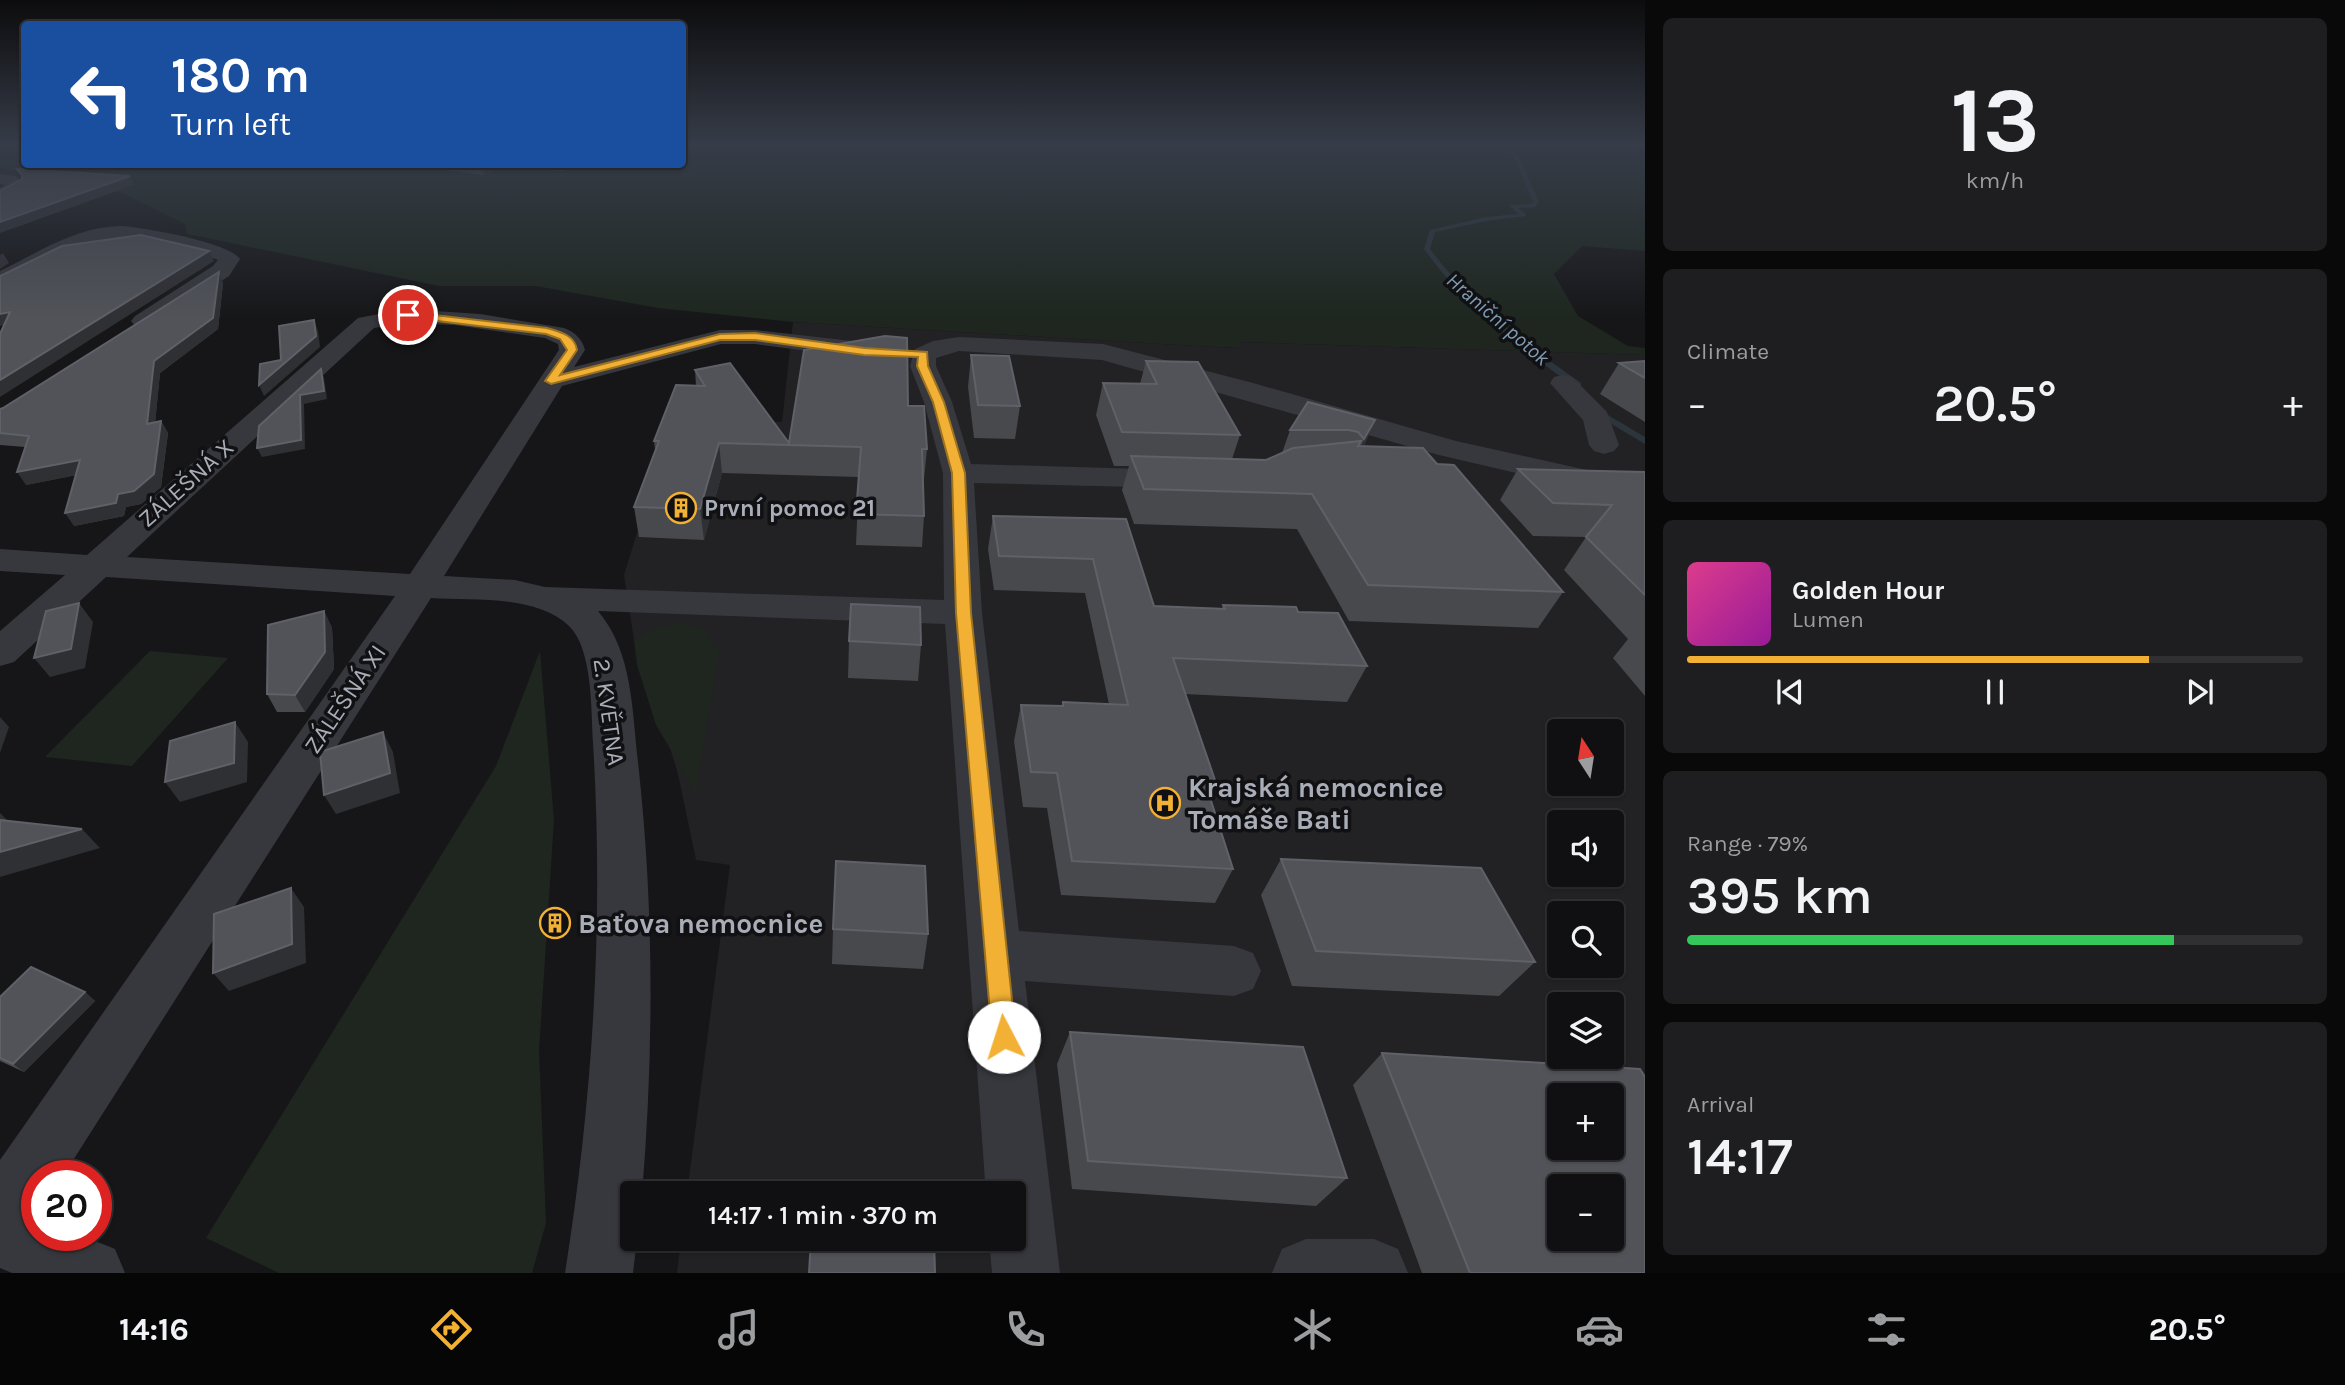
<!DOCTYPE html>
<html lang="en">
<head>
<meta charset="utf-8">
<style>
	body { margin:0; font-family:Karla,sans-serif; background:#1e1e20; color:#f1f3f6; height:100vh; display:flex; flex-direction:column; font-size:26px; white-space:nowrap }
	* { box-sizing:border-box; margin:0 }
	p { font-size:23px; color:#9c9d9f }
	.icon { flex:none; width:38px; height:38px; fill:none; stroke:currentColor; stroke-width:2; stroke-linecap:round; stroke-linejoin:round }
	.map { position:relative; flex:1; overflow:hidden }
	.drawer { display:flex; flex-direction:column; gap:18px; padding:18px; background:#09090a; width:700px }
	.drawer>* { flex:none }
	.hud { position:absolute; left:21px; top:21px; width:665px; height:147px; border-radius:7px; box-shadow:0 2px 5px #0004,0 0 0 2px #303032; background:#1a4fa0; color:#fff; overflow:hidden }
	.needle { width:46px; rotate:348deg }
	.buttons { position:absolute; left:1547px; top:719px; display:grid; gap:14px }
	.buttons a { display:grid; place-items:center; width:77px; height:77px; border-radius:7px; background:#101012; box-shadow:0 2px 5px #0004,0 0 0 2px #303032; font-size:35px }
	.speed { position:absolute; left:21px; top:1160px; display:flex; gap:14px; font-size:35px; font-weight:700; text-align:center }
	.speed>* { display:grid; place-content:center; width:91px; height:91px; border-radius:50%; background:#101012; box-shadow:0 2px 5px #0004,0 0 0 2px #303032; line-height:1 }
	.speed .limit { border:10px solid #d22; background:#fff; color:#111 }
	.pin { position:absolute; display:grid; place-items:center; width:60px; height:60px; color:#fff; margin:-30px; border:4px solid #fff; border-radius:50%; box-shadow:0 2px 7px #0007 }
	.me { position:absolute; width:77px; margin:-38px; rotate:355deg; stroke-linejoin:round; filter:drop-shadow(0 0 5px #0008) }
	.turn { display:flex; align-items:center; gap:24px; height:147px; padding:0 35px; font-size:32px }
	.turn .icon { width:91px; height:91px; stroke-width:2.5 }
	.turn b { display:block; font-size:49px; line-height:60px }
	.big { font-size:52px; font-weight:600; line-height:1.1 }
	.drawer .tile { flex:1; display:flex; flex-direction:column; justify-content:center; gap:10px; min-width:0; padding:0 24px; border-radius:10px; background:#1e1e20 }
	.drawer .dial { align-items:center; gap:0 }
	.dial b { font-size:91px; line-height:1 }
	.song { display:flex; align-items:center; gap:21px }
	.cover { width:84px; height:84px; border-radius:10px; background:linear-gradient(135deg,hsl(330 70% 55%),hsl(300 70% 35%)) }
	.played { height:7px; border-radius:4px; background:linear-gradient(90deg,#f2b134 75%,#303032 75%) }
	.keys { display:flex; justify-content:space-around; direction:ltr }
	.heat { display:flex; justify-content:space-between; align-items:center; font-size:38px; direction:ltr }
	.charge { height:10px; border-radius:5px; background:linear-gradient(90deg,#34c759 79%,#303032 0) }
	.trip { position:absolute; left:620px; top:1181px; width:406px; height:70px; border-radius:7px; background:#101012; box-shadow:0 2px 5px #0004,0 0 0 2px #303032; font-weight:600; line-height:70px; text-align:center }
	.tab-bar { display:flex; height:112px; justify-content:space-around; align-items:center; background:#060607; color:#9c9d9f }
	.tab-bar .icon { width:49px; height:49px }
	.tab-bar .selected { color:#f2b134 }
	.tab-bar b { font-size:32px; color:#f1f3f6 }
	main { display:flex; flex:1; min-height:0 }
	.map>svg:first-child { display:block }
	.built { fill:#222225; fill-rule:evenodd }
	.green { fill:#1e261f }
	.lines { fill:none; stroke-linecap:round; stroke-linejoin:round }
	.stream { fill:#2c353c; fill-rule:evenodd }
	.minor { fill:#37383d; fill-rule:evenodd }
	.wall { fill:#47494d }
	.shaded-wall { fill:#2f3033 }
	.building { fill:#525359; stroke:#5f6168; stroke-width:2; fill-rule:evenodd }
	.route { fill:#f2b134; stroke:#9d7322; stroke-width:2 }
	.labels { text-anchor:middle; stroke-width:7; stroke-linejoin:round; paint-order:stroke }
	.far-water-label { font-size:21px; font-style:italic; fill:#7f9bb3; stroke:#111113 }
	.street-label { font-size:24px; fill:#a8adb8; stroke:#111113 }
	.poi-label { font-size:24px; font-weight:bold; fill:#a8adb8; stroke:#111113; text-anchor:start }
	.near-poi-label { font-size:28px; font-weight:bold; fill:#a8adb8; stroke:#111113; text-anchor:start }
</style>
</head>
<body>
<main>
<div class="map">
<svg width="1645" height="1273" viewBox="0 0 1645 1273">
	<rect width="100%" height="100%" fill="#161618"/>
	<!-- built -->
	<path class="built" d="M 793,322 L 1213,347 L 1241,348 L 1240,342 L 1645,355 L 1645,1273 L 677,1273 L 681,1239 L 1013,1239 L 1013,1194 L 687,1193 L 730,865 L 696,860 L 678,774 L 645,667 L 634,640 L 624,575 L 672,419 L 782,422 ZM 1559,732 L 1612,732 L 1612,784 L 1559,784 ZM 1559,822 L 1612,822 L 1612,875 L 1559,875 ZM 1559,914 L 1612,914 L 1612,966 L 1559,966 ZM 1559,1004 L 1612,1004 L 1612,1057 L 1559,1057 ZM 1559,1096 L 1612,1096 L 1612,1148 L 1559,1148 ZM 1559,1186 L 1612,1186 L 1612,1239 L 1559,1239 Z"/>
	<!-- green -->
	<g class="green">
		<path d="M 0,143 L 24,143 L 24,164 L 682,164 L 683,143 L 750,146 L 756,143 L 1548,143 L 1546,145 C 1581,158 1610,144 1645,153 L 1645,251 L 1582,246 L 1554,274 L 1578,316 L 1628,346 L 1645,348 L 1645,355 L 1241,342 L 1242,348 L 1213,347 L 793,322 L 658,308 L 536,286 L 439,286 L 187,234 L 185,224 L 122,193 L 0,168 Z"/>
		<polygon points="677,623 701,628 719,653 696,792 656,725 637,665 634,640 658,627"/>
		<polygon points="150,651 228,658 132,766 45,757"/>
		<polygon points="540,651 554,820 539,1051 546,1223 532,1273 279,1273 206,1238 496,766"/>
	</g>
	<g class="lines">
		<!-- stream -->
		<g class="stream">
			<path d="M 1502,143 L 1506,143 L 1520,159 L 1539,202 L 1535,207 L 1518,208 L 1526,214 L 1526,216 L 1486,221 L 1435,232 L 1430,249 C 1470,303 1527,345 1581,383 L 1581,387 L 1575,387 C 1520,348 1463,304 1424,249 L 1430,230 L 1486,217 L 1519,214 L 1510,207 L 1510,205 L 1531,204 L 1533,202 L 1515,159 Z"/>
			<polygon points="1596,408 1645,437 1645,444 1593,413 1593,409"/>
		</g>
		<!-- minor -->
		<g class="minor">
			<polygon points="0,174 16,176 25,186 0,201 0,188 5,185 0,184"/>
			<path d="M 123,226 C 146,228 228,242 240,259 L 229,276 L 151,326 L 135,326 L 131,321 L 135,316 L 213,266 L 218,260 L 203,254 L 149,242 L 114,238 L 78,248 L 0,287 L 0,271 C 39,252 77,226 123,226 Z"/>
			<path d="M 405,309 L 480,314 L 564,328 C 575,332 582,339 585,350 L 574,367 L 720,330 L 755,330 L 878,344 L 887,347 L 891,352 L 887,357 L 878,360 L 755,344 L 721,344 L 562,386 L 444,576 L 515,580 L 545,587 L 944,600 L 943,473 L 924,402 L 910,366 L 915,349 L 933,341 L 959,337 L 1103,344 L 1253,383 L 1456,441 L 1645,483 L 1645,503 L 1439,455 L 1102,360 L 959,351 L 936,358 L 936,366 L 952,402 L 971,464 L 1176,470 L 1187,472 L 1192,479 L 1187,486 L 1176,488 L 974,483 L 982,613 L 1019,931 L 1234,946 L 1253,953 L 1261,971 L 1253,989 L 1234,996 L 1025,981 L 1060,1273 L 992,1273 L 989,1239 L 1013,1239 L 1013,1194 L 986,1194 L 945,624 L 598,611 C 633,652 632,711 638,762 C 654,906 654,1049 642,1194 L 632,1194 L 632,1239 L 637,1239 L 633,1273 L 565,1273 C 593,1097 604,922 593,743 C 591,711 593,649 569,626 C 536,594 473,601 431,598 L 63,1176 L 37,1176 L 37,1236 L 83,1236 L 115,1249 L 125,1273 L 12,1273 L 0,1268 L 0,1160 L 395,596 L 106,577 L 14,662 L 0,666 L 0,631 L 65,575 L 0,571 L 0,549 L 87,555 L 358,318 ZM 405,323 L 455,325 L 545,338 L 558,344 L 559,350 L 410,574 L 127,557 L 374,328 Z"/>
			<polygon points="1563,375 1572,377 1607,412 1619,445 1614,451 1604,454 1594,451 1589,445 1583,420 1550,383 1554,377"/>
			<polygon points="1306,1239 1374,1239 1398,1249 1408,1273 1272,1273 1282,1249"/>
		</g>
	</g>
	<!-- wall -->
	<g class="wall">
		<polygon points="395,164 573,164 564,171 501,166 484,175"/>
		<polygon points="219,272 223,283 218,329 160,373 155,422 161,421 168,433 161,487 141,504 126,507 124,516 74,526 76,475 26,485 25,447 0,445 0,409 3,408"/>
		<polygon points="971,355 1020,406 1015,439 974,438 968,387"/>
		<polygon points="1146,361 1240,435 1232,459 1266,460 1282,453 1290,430 1375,420 1364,446 1437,464 1563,592 1538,628 1349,621 1297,529 1134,524 1122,490 1129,466 1114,466 1096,415 1103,383 1140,384"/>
		<polygon points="1645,361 1645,422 1600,394 1619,363"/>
		<polygon points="695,370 789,443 908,406 927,449 924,479 923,479 924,516 922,547 856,545 859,477 722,473 704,540 639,537 634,507 655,450 654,441 696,386"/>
		<polygon points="1518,469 1645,472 1645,696 1613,658 1628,639 1564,570 1586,537 1533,536 1500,500"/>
		<polygon points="993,516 1126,519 1154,606 1222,608 1223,605 1298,612 1367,666 1347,702 1185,694 1215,780 1208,794 1233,869 1215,903 1061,895 1047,808 1023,807 1014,741 1021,705 1062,706 1063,702 1109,704 1085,593 994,590 988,549"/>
		<polygon points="324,611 332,628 334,669 305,712 277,712 267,694"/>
		<polygon points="849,641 921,645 918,681 848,678"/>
		<polygon points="1281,859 1535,962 1499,996 1292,986 1261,895"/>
		<polygon points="833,929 928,934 923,969 832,964"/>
		<polygon points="85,992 95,1001 24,1072 0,1061 0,997"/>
		<polygon points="1070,1032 1347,1178 1316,1206 1072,1189 1057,1064"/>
		<polygon points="1382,1053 1645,1273 1422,1273 1353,1085"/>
	</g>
	<!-- shaded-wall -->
	<g class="shaded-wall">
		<polygon points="490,164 500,164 501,166 484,175 482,169"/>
		<polygon points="563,164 573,164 564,171"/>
		<polygon points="130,176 134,185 0,233 0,222"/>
		<polygon points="209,251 214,261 0,397 0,380"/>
		<polygon points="3,253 9,263 0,269 0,255"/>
		<polygon points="219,272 223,283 218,329 160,373 154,436 147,424 154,361"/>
		<polygon points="10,312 17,323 0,326 0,314"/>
		<polygon points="314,320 318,331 320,347 264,396 259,385 316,336"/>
		<polygon points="321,369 324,378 327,399 304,404 305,449 262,457 257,448"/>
		<polygon points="1375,420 1364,446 1352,465 1364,439"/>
		<polygon points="161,421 168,433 161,487 141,504 126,507 124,516 74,526 65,513 118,494"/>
		<polygon points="719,443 722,473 704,540 700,509"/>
		<polygon points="80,460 88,473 26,485 17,472"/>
		<polygon points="79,603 93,622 85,668 50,677 34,658"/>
		<polygon points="324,611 332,628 334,669 305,712 295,695"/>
		<polygon points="0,717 9,727 0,753"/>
		<polygon points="235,722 248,742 247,782 180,802 165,782"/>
		<polygon points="383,732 393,752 400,793 336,814 324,795"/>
		<polygon points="0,813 17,830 0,826"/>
		<polygon points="82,829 100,848 0,877 0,852"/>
		<polygon points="291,888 304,907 306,963 229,991 213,973"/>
		<polygon points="85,992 95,1001 24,1072 13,1064"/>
	</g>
	<!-- building -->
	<g class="building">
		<polygon points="447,164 490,164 482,169"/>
		<polygon points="17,169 130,176 0,222 0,191 22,179 22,175"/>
		<polygon points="141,235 209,251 0,380 0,334 10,312 0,314 0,276 62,246"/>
		<polygon points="219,272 213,318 154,361 147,424 161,421 154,474 134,491 118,494 116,503 65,513 80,460 17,472 29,436 0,433 0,409 3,408"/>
		<polygon points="314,320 316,336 259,385 260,364 281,360 279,326"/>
		<polygon points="885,336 907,338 908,406 924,406 927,449 922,449 924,516 856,514 861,447 719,443 700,509 634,507 659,441 654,441 676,385 705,386 695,370 730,363 789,443 804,350"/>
		<polygon points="971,355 1009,356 1020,406 978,405"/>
		<polygon points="1146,361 1198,362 1240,435 1122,432 1103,383 1157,384"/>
		<polygon points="1645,361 1645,378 1619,363"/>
		<polygon points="321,369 324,391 300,395 301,440 257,448 259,426"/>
		<polygon points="1308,402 1375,420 1364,439 1358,432 1349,430 1290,430"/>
		<polygon points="1361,441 1358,446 1423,448 1437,464 1454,465 1563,592 1368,585 1312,494 1144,489 1131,456 1266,460 1293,448"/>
		<polygon points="1518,469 1645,472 1645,595 1586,537 1612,505 1553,503"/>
		<polygon points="993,516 1126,519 1154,606 1225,609 1223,605 1296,607 1298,612 1338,613 1367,666 1173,658 1215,780 1204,779 1233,869 1072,861 1057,773 1031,772 1021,705 1063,706 1063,702 1128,705 1093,559 999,556"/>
		<polygon points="79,603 71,649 34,658 46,611"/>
		<polygon points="851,604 920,607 921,645 849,641"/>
		<polygon points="324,611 325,652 295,695 267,694 268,625"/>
		<polygon points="235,722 234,763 165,782 170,741"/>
		<polygon points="383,732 390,773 324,795 320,752"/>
		<polygon points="0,820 82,829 0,852"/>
		<polygon points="1281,859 1481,868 1535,962 1316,951"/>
		<polygon points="836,861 925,866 928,934 833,929"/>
		<polygon points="291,888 292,944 213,973 214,914"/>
		<polygon points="31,967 85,992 13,1064 0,1058 0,997"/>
		<polygon points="1070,1032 1303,1047 1347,1178 1088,1161"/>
		<path d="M 1382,1053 L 1640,1069 L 1645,1077 L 1645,1273 L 1470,1273 ZM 1559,1096 L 1612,1096 L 1612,1148 L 1559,1148 ZM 1559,1186 L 1612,1186 L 1612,1239 L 1559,1239 Z"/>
		<polygon points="811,1239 934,1239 935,1273 809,1273"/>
	</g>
	<!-- sky -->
	<linearGradient id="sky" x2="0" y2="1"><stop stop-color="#0c0c0d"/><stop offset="0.45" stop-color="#363c48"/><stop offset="1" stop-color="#363c48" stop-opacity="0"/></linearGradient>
	<rect width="1645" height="321" fill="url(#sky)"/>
	<!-- route -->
	<path class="route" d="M 408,312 L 547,328 C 560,332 575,335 577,350 L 560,375 L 720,334 L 755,333 L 864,348 L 927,352 L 928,366 L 944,402 L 965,473 L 971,613 L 1016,1037 L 1012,1046 L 1004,1049 L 996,1046 L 992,1037 L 956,613 L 952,473 L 933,402 L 917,366 L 918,357 L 864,355 L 755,340 L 720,340 L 551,384 L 545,381 L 567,350 L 560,339 L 546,334 L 404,317 L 403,315 Z"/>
	<!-- icons -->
	<defs>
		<g id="building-ring" transform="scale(1.575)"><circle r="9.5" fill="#111113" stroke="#f2b134" stroke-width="1.5"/><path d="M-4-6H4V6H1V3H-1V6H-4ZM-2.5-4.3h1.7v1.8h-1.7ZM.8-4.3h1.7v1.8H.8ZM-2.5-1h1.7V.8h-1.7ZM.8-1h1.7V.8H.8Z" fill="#f2b134"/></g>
		<g id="hospital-ring" transform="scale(1.575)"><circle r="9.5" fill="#111113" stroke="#f2b134" stroke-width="1.5"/><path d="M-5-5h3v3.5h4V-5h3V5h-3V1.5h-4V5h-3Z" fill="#f2b134"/></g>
	</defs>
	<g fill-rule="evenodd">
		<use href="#building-ring" x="681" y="508"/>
		<use href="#hospital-ring" x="1165" y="803"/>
		<use href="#building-ring" x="555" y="923"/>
	</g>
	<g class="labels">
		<!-- far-water labels -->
		<g class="far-water-label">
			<text transform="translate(1498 319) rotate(41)" y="7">Hraniční potok</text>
		</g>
		<!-- street labels -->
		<g class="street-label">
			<text transform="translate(186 483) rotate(-42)" y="8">ZÁLEŠNÁ X</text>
			<text transform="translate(345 699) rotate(-56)" y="8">ZÁLEŠNÁ XI</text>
			<text transform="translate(609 712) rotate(82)" y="8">2. KVĚTNA</text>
		</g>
		<!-- poi labels -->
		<g class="poi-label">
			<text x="704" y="516">První pomoc 21</text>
		</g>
		<!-- near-poi labels -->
		<g class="near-poi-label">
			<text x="1188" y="797">Krajská nemocnice<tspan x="1188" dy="32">Tomáše Bati</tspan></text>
			<text x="578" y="933">Baťova nemocnice</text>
		</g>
	</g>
</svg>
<div class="buttons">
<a><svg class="needle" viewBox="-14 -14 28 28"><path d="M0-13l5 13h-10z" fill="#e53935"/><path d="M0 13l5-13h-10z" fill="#9c9d9f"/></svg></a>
<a><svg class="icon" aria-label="sound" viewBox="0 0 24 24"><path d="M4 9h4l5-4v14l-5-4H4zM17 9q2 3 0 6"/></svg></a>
<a><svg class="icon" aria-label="search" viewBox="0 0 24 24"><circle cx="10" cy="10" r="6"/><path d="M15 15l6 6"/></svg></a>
<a><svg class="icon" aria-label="layers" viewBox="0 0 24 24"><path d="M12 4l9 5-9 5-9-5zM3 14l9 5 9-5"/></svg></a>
<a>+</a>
<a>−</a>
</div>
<div class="speed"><div class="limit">20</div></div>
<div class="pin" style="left:408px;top:315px;background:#d93025"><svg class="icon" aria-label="arrive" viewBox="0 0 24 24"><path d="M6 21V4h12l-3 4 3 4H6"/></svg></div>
<svg class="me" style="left:1004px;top:1037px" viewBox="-20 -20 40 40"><circle r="19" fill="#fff"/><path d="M0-13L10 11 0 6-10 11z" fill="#f2b134"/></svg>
<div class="trip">14:17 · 1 min · 370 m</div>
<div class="hud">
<div class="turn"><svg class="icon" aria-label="left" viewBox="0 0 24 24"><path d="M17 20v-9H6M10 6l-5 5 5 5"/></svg><div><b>180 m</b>Turn left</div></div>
</div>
</div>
<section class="drawer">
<div class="tile dial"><b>13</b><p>km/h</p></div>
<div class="tile"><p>Climate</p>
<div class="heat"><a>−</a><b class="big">20.5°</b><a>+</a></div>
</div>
<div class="tile">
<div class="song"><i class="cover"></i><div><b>Golden Hour</b><p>Lumen</p></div></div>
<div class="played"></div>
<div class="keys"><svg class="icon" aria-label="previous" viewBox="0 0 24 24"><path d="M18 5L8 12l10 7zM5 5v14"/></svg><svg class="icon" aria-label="pause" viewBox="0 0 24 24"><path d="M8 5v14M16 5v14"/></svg><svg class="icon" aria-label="next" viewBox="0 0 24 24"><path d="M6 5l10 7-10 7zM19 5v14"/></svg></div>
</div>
<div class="tile"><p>Range · 79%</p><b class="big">395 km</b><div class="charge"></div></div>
<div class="tile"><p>Arrival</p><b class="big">14:17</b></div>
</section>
</main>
<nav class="tab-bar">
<b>14:16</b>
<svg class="icon selected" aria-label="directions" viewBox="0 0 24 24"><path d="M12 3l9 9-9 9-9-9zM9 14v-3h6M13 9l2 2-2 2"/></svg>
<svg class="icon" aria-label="music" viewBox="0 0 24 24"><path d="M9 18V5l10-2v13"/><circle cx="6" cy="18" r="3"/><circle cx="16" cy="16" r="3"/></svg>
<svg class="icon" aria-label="phone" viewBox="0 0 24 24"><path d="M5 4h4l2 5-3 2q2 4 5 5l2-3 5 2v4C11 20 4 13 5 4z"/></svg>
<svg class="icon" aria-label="climate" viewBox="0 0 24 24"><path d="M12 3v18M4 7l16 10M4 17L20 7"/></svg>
<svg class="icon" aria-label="car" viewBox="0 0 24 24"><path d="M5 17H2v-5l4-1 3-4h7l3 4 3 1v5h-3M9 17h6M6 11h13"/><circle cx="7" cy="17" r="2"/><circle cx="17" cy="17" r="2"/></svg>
<svg class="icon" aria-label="filters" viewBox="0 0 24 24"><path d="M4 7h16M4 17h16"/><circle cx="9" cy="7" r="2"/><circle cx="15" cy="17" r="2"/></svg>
<b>20.5°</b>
</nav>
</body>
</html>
